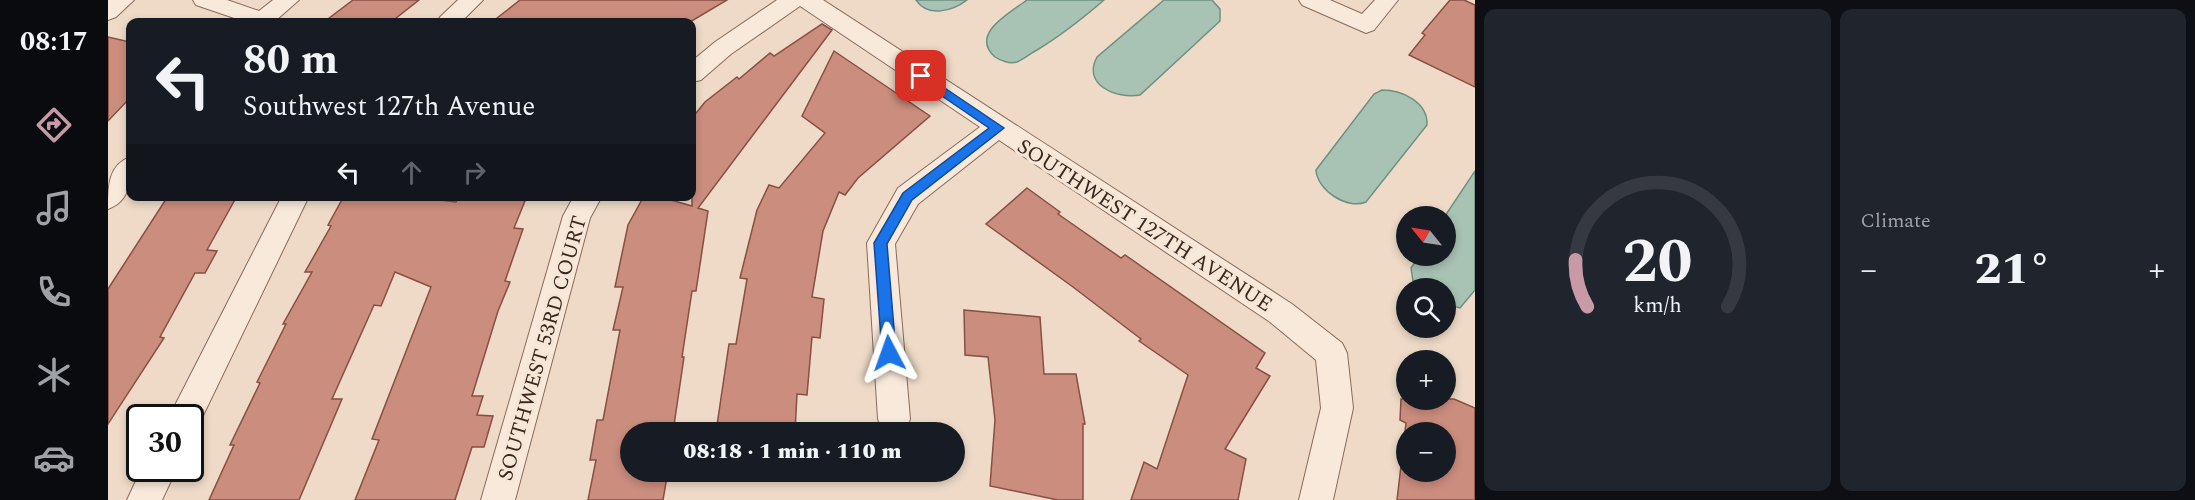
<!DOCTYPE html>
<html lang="en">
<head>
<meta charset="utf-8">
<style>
	body { margin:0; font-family:Spectral,serif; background:#20242c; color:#f1f3f6; height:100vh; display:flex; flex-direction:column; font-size:22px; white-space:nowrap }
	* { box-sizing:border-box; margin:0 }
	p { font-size:20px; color:#9ea1a6 }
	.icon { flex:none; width:33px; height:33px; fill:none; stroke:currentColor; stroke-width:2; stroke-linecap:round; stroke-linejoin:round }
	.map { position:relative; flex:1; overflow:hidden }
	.panel { display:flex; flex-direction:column; gap:9px; padding:9px; background:#0d0f14; width:720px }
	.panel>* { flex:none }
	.hud { position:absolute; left:18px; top:18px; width:570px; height:183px; border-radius:12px; box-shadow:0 3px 9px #0003; background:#171b24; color:#f1f3f6; overflow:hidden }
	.needle { width:39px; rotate:300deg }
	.buttons { position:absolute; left:1288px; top:206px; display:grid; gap:12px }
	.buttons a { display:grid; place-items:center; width:60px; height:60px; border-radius:50%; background:#171b24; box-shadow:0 3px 9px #0003; font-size:30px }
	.speed { position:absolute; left:18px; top:404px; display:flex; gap:12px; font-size:30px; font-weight:700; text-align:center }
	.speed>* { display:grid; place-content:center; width:78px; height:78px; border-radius:50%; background:#171b24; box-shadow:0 3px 9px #0003; line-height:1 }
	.speed .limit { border:3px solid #111; border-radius:9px; background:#fff; color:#111 }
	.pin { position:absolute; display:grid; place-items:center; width:51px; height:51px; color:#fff; margin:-26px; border-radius:12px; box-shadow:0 3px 9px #0006 }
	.me { position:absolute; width:66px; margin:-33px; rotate:356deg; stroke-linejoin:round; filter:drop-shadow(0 0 4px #0008) }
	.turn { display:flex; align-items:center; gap:21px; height:126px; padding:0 18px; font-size:27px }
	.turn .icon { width:78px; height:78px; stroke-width:2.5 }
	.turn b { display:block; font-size:42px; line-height:51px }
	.lanes { display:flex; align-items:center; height:57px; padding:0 18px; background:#0003; justify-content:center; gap:30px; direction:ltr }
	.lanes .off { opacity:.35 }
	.big { font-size:45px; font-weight:800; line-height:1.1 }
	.panel .card { flex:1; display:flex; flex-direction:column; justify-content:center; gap:9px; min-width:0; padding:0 21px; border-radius:12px; background:#20242c }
	.panel .dial { align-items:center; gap:0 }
	.dial svg { height:156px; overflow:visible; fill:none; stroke:#363941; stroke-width:7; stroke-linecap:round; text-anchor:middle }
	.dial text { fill:#f1f3f6; stroke:none }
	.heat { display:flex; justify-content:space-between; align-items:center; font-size:33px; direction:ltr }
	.panel .tiles { flex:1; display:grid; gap:9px; grid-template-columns:repeat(2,1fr) }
	.trip { position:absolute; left:512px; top:422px; width:345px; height:60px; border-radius:30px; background:#171b24; box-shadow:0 3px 9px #0003; font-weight:800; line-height:60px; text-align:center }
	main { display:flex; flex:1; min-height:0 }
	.dock { display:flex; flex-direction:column; width:108px; justify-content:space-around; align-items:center; background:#090b0e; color:#9ea1a6 }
	.dock .icon { width:42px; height:42px }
	.dock .selected { color:#c89aa7 }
	.dock b { font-size:27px; color:#f1f3f6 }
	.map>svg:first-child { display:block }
	.water { fill:#a8c2b4; stroke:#6e9080; stroke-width:1.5 }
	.building { fill:#cb8d7e; stroke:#884f43; stroke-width:1.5; fill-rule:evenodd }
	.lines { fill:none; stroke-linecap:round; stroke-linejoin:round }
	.street-casing { stroke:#896a5c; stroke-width:2 }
	.street { fill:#f8e9da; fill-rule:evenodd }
	.route { fill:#1a73e8; stroke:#114b97; stroke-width:1.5 }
	.labels { text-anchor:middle; stroke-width:6; stroke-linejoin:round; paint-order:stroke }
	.street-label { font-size:21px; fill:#3a2720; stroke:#f5e6d6 }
</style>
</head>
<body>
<main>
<nav class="dock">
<b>08:17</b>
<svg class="icon selected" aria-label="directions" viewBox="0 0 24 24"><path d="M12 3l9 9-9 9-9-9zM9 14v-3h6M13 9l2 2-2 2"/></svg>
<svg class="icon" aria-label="music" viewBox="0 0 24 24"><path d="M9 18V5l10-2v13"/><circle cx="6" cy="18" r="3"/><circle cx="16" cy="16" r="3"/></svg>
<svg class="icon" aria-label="phone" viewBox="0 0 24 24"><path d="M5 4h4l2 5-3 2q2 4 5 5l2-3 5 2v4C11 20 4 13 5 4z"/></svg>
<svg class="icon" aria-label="climate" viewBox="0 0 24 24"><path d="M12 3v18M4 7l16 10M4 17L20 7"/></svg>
<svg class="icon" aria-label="car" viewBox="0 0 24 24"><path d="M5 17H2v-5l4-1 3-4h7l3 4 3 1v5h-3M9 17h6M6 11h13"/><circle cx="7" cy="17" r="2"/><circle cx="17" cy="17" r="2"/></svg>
</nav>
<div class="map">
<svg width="1367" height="500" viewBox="0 0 1367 500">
	<rect width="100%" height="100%" fill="#eedac7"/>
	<!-- water -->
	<g class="water">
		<path d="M 808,0 L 859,0 C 845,11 820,18 808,0 Z"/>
		<path d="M 919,0 L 996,0 C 974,19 954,35 929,50 C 923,53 916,59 909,62 C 902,64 893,61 887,57 C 861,34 902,13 919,0 Z"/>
		<path d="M 1056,0 L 1104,0 L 1112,9 L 1112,21 L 1032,95 C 1008,99 974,85 989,57 Z"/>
		<path d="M 1274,90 C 1294,90 1320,102 1319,125 L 1258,202 C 1239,210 1209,190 1208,170 L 1266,94 Z"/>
		<polygon points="1367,171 1367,290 1352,308 1338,304 1338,288 1310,288 1305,281 1303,268 1312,255 1338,255 1337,216"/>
	</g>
	<!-- building -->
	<g class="building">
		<polygon points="245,0 311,0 283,22 216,22"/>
		<polygon points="412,0 619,0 582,22 384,22"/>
		<polygon points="1342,0 1356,0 1367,5 1367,87 1301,55 1317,35 1314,33"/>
		<polygon points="714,24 724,30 590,208 600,211 588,291 584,291 574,357 576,357 565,432 522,432 522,471 560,471 555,500 480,500 488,460 482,460 489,420 495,420 512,330 505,330 515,287 507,287 520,225 536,196 549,196 584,206 584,118 597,102 629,77 631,79 662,53 666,56"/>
		<polygon points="0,37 22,42 22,98 0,121"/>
		<polygon points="726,51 822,116 750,178 737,195 731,192 715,231 704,297 716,299 712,338 704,337 699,395 689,394 687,432 608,432 621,344 628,344 639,279 632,278 649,210 661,185 671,188 717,133 694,116"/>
		<polygon points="919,188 952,212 950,214 1013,258 1017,255 1157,353 1148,368 1162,376 1117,449 1138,459 1130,500 1023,500 1036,462 1049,469 1080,375 1031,341 1033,339 965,287 878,224"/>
		<polygon points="60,196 129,196 99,250 109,251 97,273 87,273 52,337 56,338 0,424 0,289"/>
		<polygon points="236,196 299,196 348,202 350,196 419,196 406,228 415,229 397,281 402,282 390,311 364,396 375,396 369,415 385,416 376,447 364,447 347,500 247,500 271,440 264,439 323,287 287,272 273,306 266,305 224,399 234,399 191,500 101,500 126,445 122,445 152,383 149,382 178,324 175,324 204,272 197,272 223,226 220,225"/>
		<polygon points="856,310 932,317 936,374 968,374 977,424 975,424 975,500 950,500 882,486 887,420 880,357 857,355"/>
		<path d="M 1293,399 L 1346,399 L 1367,408 L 1367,500 L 1289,500 L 1298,423 L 1292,420 ZM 1299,432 L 1338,432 L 1338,471 L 1299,471 Z"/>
	</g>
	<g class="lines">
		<!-- street casing -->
		<g class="street-casing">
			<g id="street">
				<polygon points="0,0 26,0 8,17 0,20"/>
				<polygon points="85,0 119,0 151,11 165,0 191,0 166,22 138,22 88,5"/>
				<polygon points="350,0 375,0 353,22 329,22 332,17"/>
				<polygon points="669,0 715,0 1184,304 1234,343 1239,353 1245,408 1225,500 1191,500 1213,408 1208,360 1162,322 891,140 810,204 787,244 802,419 798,430 793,432 774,430 770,419 759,243 790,188 872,127 692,6 623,54 593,80 584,82 584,61 607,42"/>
				<polygon points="1191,0 1222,0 1254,14 1267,0 1290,0 1266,30 1258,33 1194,5"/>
				<path d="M 22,157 C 24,177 23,201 0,209 C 0,187 0,165 22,157 Z"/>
				<polygon points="174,196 201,196 89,428 82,430 82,417 61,417"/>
				<polygon points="466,196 494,196 482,218 407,500 373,500 455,216"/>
				<polygon points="34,468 69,468 54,500 19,500"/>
			</g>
		</g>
		<!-- street -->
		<use href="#street" class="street"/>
	</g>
	<!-- route -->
	<polygon class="route" points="813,72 896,128 804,200 779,244 788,353 786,358 781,360 776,358 774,353 766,243 795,193 881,128 809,79 807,76"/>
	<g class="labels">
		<!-- street labels -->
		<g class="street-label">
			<text transform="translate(1037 225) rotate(33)" y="7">SOUTHWEST 127TH AVENUE</text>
			<text transform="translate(434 348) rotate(-74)" y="7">SOUTHWEST 53RD COURT</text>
		</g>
	</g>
</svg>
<div class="buttons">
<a><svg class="needle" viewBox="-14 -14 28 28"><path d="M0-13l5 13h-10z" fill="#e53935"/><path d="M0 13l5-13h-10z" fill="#9ea1a6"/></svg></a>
<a><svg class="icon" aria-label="search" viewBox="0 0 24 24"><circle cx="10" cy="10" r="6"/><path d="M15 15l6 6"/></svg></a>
<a>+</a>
<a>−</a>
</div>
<div class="speed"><div class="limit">30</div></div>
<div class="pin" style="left:813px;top:76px;background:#d93025"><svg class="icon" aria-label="arrive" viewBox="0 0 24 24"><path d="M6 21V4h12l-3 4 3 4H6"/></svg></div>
<svg class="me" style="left:781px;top:353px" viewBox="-20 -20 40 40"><path d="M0-17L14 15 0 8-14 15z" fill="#1a73e8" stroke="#fff" stroke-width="4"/></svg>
<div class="trip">08:18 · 1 min · 110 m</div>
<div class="hud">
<div class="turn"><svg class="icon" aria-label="left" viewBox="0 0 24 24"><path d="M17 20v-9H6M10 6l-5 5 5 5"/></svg><div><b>80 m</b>Southwest 127th Avenue</div></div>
<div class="lanes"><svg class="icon" aria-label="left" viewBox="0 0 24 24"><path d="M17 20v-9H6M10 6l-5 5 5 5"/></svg><svg class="icon off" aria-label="ahead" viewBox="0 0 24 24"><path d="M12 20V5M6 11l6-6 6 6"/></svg><svg class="icon off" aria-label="right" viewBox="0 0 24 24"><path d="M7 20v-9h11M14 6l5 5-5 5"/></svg></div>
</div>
</div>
<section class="panel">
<div class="tiles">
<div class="card dial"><svg viewBox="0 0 100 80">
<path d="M14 69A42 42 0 1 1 86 69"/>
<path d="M14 69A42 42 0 0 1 8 45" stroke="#c89aa7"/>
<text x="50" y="56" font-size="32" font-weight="700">20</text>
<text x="50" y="72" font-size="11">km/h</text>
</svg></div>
<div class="card"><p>Climate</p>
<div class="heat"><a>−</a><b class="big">21°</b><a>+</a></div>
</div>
</div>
</section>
</main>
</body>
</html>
